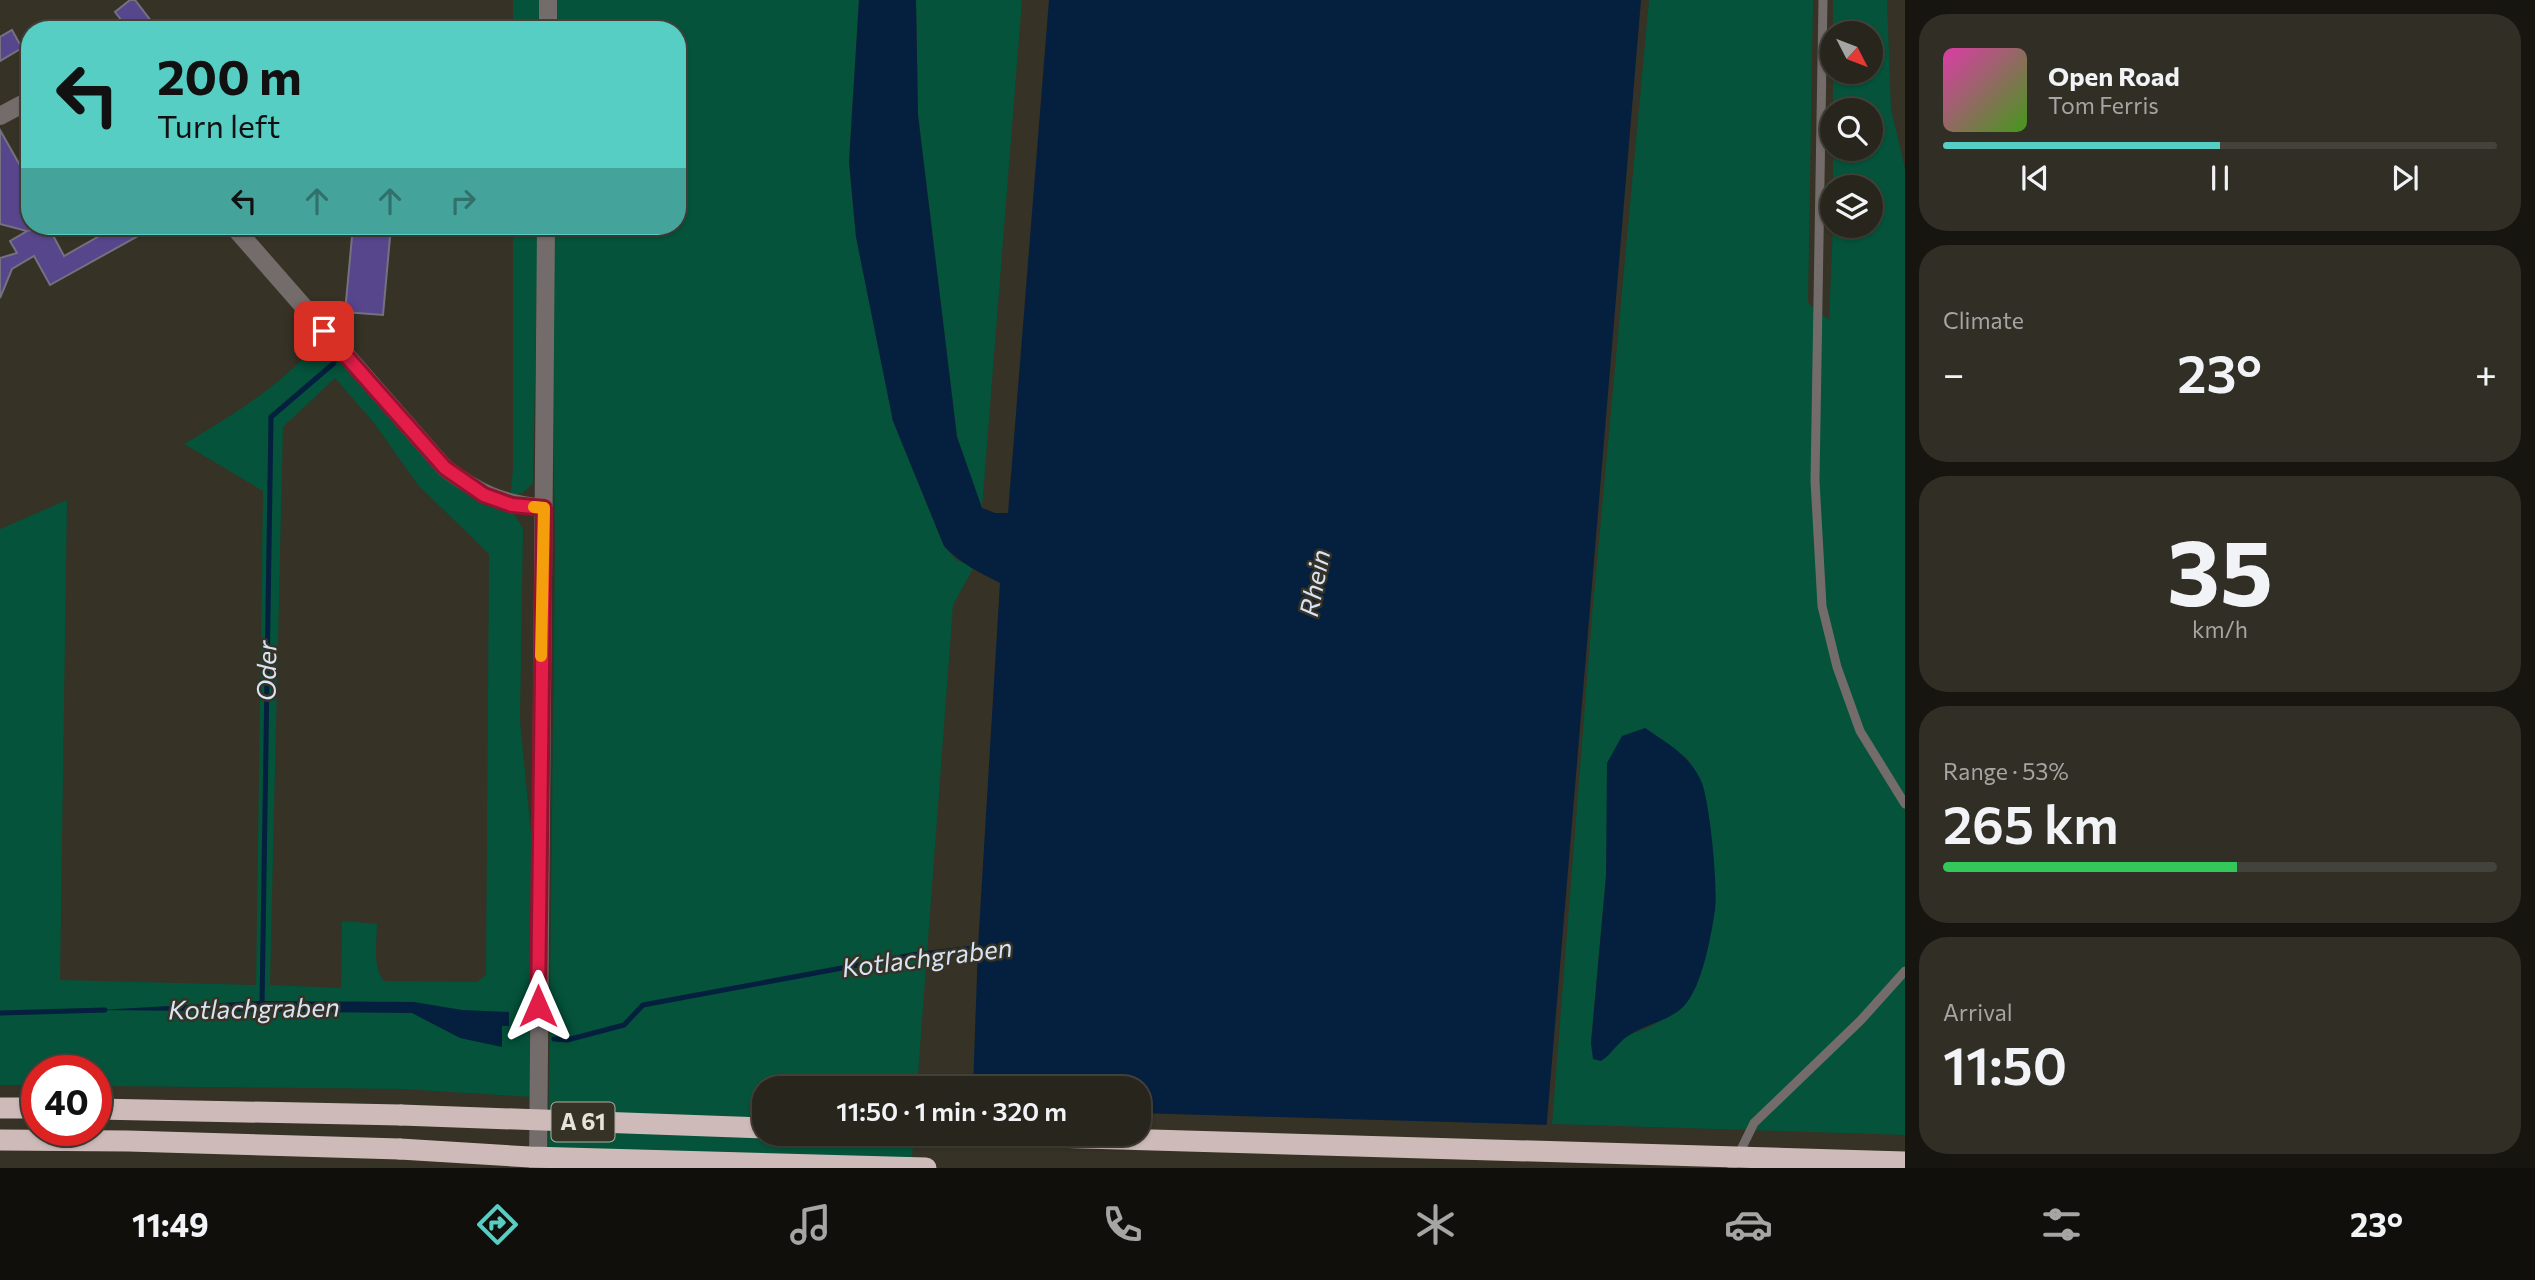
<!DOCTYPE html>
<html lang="en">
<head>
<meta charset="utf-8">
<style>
	body { margin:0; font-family:Commissioner,sans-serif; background:#302e25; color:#f1f3f6; height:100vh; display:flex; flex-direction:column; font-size:26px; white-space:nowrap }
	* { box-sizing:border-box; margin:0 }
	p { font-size:23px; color:#a5a5a3 }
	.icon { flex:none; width:38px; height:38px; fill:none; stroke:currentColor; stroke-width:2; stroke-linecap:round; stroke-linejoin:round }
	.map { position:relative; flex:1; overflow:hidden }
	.sheet { display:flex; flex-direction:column; gap:14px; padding:14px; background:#16150f; width:630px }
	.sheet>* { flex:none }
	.hud { position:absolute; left:21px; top:21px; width:665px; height:214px; border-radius:28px; box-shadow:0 2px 5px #0004,0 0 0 2px #44433b; background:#56cec4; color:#111; overflow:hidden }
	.needle { width:46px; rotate:132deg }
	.tools { position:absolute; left:1820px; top:21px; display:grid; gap:14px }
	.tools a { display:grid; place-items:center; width:63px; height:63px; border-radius:50%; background:#28261c; box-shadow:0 2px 5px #0004,0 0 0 2px #44433b; font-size:35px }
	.speed { position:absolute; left:21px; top:1055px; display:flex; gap:14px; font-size:35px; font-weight:700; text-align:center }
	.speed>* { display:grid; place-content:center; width:91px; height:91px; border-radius:50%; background:#28261c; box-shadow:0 2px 5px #0004,0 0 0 2px #44433b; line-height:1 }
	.speed .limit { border:10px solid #d22; background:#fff; color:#111 }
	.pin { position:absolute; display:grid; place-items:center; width:60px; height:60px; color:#fff; margin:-30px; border-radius:14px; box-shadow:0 4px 10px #0006 }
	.me { position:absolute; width:77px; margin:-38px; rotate:0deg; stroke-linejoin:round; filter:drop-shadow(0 0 5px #0008) }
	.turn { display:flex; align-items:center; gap:24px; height:147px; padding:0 21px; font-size:32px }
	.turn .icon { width:91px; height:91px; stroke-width:2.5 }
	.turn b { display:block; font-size:49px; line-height:60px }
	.lanes { display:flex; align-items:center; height:66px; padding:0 21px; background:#0003; justify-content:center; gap:35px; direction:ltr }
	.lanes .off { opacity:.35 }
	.big { font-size:52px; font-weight:600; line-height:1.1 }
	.sheet .widget { flex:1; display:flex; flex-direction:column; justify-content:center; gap:10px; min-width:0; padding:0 24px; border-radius:28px; background:#302e25 }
	.sheet .dial { align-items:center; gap:0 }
	.dial b { font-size:91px; line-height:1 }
	.song { display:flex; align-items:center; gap:21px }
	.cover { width:84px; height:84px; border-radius:10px; background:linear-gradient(135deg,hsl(320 70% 55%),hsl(100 70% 35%)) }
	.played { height:7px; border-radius:4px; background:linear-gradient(90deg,#56cec4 50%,#44433b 50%) }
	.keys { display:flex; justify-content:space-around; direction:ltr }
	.heat { display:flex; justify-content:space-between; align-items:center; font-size:38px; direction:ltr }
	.charge { height:10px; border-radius:5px; background:linear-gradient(90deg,#34c759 53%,#44433b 0) }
	.trip { position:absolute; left:752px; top:1076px; width:399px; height:70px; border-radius:28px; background:#28261c; box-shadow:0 2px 5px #0004,0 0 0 2px #44433b; font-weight:600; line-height:70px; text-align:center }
	.tab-bar { display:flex; height:112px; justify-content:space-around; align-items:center; background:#100f0b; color:#a5a5a3 }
	.tab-bar .icon { width:49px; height:49px }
	.tab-bar .active { color:#56cec4 }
	.tab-bar b { font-size:32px; color:#f1f3f6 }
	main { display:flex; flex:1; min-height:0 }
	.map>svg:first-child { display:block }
	.green { fill:#04533a; fill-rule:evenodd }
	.water { fill:#051f3e }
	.pier { fill:#363225 }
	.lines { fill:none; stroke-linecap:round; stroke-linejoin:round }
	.stream { stroke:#051f3e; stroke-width:5 }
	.building { fill:#57468c; stroke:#747180; stroke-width:2 }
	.service { stroke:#736c6b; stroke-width:9 }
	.minor { stroke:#736c6b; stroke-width:18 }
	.tertiary { stroke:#736c6b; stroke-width:18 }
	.motorway { stroke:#cebbb9; stroke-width:21 }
	.motorway-bridge { stroke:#cebbb9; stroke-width:21 }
	.route-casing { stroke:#92132f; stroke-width:18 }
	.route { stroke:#e11d48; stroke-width:12 }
	.slow { stroke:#f59e0b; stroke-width:12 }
	.labels { text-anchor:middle; stroke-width:5; stroke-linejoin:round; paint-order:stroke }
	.shield { fill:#363225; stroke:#b1aea4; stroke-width:2 }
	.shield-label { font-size:23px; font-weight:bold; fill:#e6e3db }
	.water-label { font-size:26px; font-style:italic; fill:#d6e4f6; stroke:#363225 }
</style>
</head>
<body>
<main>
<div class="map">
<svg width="1905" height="1168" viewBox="0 0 1905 1168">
	<rect width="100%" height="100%" fill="#363225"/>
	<!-- green -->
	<g class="green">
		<rect x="513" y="0" width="29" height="30"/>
		<polygon points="557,0 859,0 849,162 856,237 893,421 944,546 956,560 974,567 953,605 917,1088 765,1088 765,1134 914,1134 911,1168 548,1168 555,547 552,353 554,226 677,226 677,30 557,30"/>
		<polygon points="916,0 1022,0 982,508 957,437 918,115"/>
		<path d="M 1649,0 L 1813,0 L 1808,303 L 1829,320 L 1833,226 L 1871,226 L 1871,187 L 1833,187 L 1833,149 L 1871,149 L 1871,110 L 1833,110 L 1833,72 L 1871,72 L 1871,33 L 1833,33 L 1833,0 L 1887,0 L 1891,109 L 1905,168 L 1905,1135 L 1552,1124 L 1592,616 ZM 1645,728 L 1689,760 L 1697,985 C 1673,1023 1634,1037 1591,1043 L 1606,876 Z"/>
		<polygon points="513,226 538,226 533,484 522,493 510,498 513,469"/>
		<path d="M 321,338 L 412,440 L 515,515 L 523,529 L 520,720 L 532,845 L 531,1097 L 403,1089 L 96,1086 L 96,1071 L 37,1071 L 37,1085 L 0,1085 L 0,529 L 67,500 L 60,980 L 256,985 L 263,491 L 184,444 C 233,415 286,383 321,338 ZM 335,378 L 374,423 L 418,485 L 489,554 L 486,975 L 477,982 L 384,981 C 372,967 377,941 377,924 L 342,921 L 341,988 L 270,985 L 283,427 Z"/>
	</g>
	<!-- water -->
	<g class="water">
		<path d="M 859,0 L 916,0 L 918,115 L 957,437 L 982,508 L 995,513 L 1008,513 L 1049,0 L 1641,0 L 1543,1168 L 1139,1134 L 1139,1088 L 973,1088 L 978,947 L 1000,583 C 981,573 959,563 944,546 L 893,421 L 856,237 L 849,162 Z"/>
		<path d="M 1645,728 C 1667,743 1691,756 1702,783 C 1710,805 1718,886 1715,910 C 1711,936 1702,987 1684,1006 C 1668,1022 1645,1024 1628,1036 C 1617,1043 1612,1054 1601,1061 L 1593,1059 L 1591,1043 L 1606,876 L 1607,763 L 1622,736 Z"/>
		<polygon points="256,1001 414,1002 462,1010 509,1012 509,1026 502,1026 502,1047 460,1038 412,1013 100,1010"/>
	</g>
	<!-- pier -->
	<polygon class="pier" points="1139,1113 1550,1125 1546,1168 967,1168 968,1134 1139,1134"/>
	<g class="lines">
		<!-- stream -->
		<g class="stream">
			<polyline points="262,1006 271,417 334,363"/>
			<polyline points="0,1013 105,1010"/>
			<polyline points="554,1039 567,1040 624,1025 643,1005 912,955 983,947"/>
		</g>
	</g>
	<!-- building -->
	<g class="building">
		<polygon points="130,0 135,0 158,30 129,30 115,12"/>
		<polygon points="12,30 22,48 0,61 0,37"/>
		<polygon points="0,130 26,176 21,179 30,193 30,230 36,226 48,226 64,256 117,226 156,226 50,285 34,256 12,269 0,298 0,258 17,253 10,241 27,231 0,224"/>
		<polygon points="353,226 391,226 383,315 345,312"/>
	</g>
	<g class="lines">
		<!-- service -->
		<g class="service">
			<polyline points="1823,0 1815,481 1822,606 1837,667 1860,731 1905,804"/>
			<polyline points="1732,1168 1754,1123 1861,1020 1905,971"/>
		</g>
		<!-- minor -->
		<g class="minor">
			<polyline points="0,116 30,100"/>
			<path d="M 233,226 L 445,468 C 480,494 500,503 544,508"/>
		</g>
		<!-- tertiary -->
		<g class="tertiary">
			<polyline points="548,30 548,0"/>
			<polyline points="538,1168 546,226"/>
		</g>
		<!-- motorway -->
		<g class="motorway">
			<polyline points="0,1108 37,1108"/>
			<polyline points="96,1109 401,1115"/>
			<polyline points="0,1140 128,1141 400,1149"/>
		</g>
		<!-- motorway-bridge -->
		<g class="motorway-bridge">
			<polyline points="401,1115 765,1128"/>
			<polyline points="950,1134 1905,1162"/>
			<polyline points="400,1149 530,1157 926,1168"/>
		</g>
	</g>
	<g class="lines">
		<!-- route casing -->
		<g class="route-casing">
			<polyline id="route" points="324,331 445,468 484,495 512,505 544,508 538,1006"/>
		</g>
		<!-- route -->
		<use href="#route" class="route"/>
		<!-- slow -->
		<polyline class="slow" points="534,507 544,508 541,656"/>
	</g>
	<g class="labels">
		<!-- shield labels -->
		<rect class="shield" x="551.5" y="1102.5" width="63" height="39" rx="5"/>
		<g class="shield-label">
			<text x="583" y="1130">A 61</text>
		</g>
		<!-- water labels -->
		<g class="water-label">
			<text transform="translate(1315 583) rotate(-79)" y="9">Rhein</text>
			<text transform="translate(267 671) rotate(-89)" y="9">Oder</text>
			<text transform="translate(927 958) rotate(-7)" y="9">Kotlachgraben</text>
			<text transform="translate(254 1009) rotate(-1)" y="9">Kotlachgraben</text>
		</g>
	</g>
</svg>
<div class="tools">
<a><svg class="needle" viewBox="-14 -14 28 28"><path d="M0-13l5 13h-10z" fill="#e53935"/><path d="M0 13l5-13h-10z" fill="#a5a5a3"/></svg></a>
<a><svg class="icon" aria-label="search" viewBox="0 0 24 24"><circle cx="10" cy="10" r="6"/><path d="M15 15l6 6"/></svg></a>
<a><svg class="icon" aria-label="layers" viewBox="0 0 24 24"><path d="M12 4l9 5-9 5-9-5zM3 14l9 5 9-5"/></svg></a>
</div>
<div class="speed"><div class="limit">40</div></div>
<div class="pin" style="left:324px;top:331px;background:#d93025"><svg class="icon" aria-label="arrive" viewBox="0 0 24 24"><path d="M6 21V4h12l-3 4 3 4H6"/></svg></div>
<svg class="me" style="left:538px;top:1006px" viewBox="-20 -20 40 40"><path d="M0-17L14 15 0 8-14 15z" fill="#e11d48" stroke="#fff" stroke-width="4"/></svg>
<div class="trip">11:50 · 1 min · 320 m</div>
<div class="hud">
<div class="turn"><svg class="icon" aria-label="left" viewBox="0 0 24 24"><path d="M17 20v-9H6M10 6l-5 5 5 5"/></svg><div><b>200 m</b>Turn left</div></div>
<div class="lanes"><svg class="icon" aria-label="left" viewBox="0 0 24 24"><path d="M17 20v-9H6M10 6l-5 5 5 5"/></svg><svg class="icon off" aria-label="ahead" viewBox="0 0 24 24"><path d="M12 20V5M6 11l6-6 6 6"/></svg><svg class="icon off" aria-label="ahead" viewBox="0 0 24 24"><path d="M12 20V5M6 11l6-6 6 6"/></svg><svg class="icon off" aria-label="right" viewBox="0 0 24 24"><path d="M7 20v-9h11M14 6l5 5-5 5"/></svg></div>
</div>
</div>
<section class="sheet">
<div class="widget">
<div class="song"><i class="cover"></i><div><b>Open Road</b><p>Tom Ferris</p></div></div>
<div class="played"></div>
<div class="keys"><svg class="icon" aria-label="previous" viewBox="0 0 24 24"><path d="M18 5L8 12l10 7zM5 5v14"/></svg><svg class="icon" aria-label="pause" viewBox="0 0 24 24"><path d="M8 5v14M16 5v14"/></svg><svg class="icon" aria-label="next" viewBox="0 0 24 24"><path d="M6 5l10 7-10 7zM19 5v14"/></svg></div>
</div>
<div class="widget"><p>Climate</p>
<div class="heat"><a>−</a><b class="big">23°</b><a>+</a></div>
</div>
<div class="widget dial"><b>35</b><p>km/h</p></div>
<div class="widget"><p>Range · 53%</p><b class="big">265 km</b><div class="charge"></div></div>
<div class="widget"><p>Arrival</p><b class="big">11:50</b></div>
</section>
</main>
<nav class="tab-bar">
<b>11:49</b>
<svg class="icon active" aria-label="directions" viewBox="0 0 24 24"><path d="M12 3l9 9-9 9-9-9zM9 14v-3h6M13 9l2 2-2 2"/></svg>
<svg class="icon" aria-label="music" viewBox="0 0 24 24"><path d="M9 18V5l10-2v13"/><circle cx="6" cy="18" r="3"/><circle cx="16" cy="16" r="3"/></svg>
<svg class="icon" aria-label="phone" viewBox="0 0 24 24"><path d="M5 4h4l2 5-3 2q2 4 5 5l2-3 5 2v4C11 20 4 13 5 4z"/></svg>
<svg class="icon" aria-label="climate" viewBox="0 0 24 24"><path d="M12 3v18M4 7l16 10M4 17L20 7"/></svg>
<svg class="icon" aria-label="car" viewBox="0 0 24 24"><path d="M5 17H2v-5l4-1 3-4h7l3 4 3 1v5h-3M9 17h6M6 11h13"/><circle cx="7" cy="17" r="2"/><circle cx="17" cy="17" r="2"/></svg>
<svg class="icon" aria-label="filters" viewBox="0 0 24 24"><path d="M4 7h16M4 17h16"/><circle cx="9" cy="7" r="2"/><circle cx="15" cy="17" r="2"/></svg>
<b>23°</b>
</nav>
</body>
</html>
